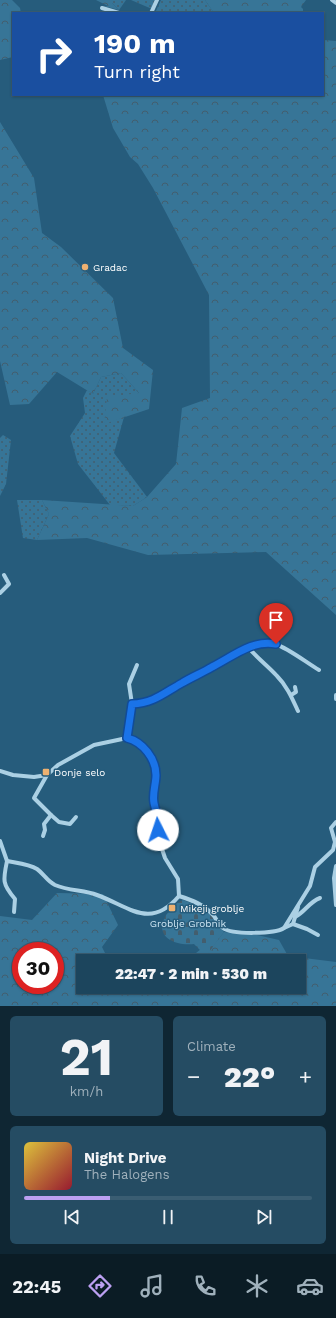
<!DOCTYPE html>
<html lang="en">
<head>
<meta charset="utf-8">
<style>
	body { margin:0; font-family:"Work Sans",sans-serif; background:#254c63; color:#f1f3f6; height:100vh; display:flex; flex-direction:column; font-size:15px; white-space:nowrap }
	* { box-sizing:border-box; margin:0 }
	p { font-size:13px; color:#a0b1bc }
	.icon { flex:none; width:22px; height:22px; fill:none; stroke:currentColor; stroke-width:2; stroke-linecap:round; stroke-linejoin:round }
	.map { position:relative; height:1006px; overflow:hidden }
	.details { display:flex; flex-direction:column; gap:10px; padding:10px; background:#0f2633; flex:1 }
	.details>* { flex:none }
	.banner { position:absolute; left:12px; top:12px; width:312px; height:84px; border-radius:0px; box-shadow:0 1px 3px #0004,0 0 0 1px #3a5d72; background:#1a4fa0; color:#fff; overflow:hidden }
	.speed { position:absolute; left:12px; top:942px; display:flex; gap:8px; font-size:20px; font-weight:700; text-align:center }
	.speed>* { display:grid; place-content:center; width:52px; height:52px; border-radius:50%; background:#1c455d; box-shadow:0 1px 3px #0004,0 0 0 1px #3a5d72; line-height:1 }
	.speed .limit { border:6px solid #d22; background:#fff; color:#111 }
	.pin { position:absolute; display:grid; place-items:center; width:34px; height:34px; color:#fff; margin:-41px -17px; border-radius:50% 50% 50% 0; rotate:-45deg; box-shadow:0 0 4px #0007 }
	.pin .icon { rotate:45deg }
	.me { position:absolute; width:44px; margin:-22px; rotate:356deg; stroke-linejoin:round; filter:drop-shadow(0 0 3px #0008) }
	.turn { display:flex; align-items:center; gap:14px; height:84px; padding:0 16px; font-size:18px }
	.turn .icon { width:52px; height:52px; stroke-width:2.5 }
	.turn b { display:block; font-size:28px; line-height:34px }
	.big { font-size:30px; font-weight:800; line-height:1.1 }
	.details .widget { flex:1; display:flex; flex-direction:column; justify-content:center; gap:6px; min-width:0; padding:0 14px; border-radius:6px; background:#254c63 }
	.details .dial { align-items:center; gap:0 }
	.dial b { font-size:52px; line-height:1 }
	.song { display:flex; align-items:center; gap:12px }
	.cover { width:48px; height:48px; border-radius:6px; background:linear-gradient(135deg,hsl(50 70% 55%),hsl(350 70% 35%)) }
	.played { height:4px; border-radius:2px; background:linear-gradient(90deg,#bca0f2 30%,#3a5d72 30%) }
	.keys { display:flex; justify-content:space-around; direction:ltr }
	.heat { display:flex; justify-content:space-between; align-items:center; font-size:22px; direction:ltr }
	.details .tiles { flex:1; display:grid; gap:10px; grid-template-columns:1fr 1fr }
	.widget:last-child { grid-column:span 2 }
	.trip { position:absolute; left:76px; top:954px; width:230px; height:40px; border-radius:0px; background:#1c455d; box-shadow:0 1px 3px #0004,0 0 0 1px #3a5d72; font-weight:800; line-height:40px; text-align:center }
	.tab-bar { display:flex; height:64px; justify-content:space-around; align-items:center; background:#0b1c25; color:#a0b1bc }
	.tab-bar .icon { width:28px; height:28px }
	.tab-bar .active { color:#bca0f2 }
	.tab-bar b { font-size:18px; color:#f1f3f6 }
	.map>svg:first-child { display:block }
	.grass { fill:url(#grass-dots) }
	.forest { fill:url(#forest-crowns); fill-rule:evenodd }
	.cemetery { fill:url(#cemetery-stones) }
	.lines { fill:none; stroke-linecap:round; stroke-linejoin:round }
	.street { stroke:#abd0e4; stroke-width:4 }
	.route-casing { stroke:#114b97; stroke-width:10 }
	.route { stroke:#1a73e8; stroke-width:7 }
	.poi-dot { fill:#edb171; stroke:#265c7c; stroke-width:1.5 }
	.labels { text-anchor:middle; stroke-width:3; stroke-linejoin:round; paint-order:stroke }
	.poi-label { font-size:10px; fill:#fff; stroke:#265c7c; text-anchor:start }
	.park-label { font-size:10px; fill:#cee6f4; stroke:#265c7c }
</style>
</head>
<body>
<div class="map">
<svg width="336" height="1006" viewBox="0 0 336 1006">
	<defs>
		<pattern id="grass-dots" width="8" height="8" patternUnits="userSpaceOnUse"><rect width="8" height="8" fill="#377597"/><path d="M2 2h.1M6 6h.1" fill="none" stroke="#435e6e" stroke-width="1.8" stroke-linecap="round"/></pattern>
		<pattern id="forest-crowns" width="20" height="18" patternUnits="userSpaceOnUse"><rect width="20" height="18" fill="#377597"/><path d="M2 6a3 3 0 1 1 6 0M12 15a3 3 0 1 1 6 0" fill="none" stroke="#435e6e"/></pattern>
		<pattern id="cemetery-stones" width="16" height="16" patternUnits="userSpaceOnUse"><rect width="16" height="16" fill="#377597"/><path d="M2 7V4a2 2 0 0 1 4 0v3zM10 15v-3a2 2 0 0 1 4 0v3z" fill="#435e6e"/></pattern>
	</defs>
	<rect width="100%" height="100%" fill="#265c7c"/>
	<!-- grass -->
	<g class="grass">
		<polygon points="112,0 126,0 119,10 112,3"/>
		<polygon points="131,0 155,0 152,9"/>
		<polygon points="161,0 205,0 214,13 155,13"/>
		<polygon points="121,373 139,393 104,423 124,417 114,453 147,497 133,506 110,505 78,464 70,436 85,413 83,398 87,390 93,394 101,377"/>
		<polygon points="3,435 11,440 6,484 0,496 0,438"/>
		<polygon points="17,500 42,500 49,514 37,540 23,538"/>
	</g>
	<!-- forest -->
	<g class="forest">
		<polygon points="0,0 12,0 20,8 21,13 13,13 13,57 0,60"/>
		<polygon points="96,0 112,0 112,3 119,10 104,6 108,6"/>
		<polygon points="205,0 306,0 301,7 303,9 303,13 214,13"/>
		<polygon points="323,40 336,41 336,615 266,552 148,555 87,538 37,540 49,514 42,500 133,506 147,497 176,464 182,408 210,398 209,295 153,188 138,164 130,157 113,128 103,95 323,95"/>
		<polygon points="0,122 34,178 42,233 61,247 113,298 123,348 153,370 149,409 104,424 107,397 139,393 121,373 101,377 93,394 57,372 29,404 10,405 0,361"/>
		<path d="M 57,893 L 103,894 L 118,925 L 102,947 L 109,961 L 83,961 L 83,987 L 299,987 L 299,961 L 186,961 L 201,949 L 206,955 L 224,932 L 257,935 L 279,940 L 288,956 L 336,962 L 336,1006 L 0,1006 L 0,916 L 32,920 ZM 21,951 L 55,951 L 55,985 L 21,985 Z"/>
	</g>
	<!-- cemetery -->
	<path class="cemetery" d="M 183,900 L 206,909 L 224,932 L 206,956 L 194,944 C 178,946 154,939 165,917 C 167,912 173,911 174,905 Z"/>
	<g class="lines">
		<!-- street -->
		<g class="street">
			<polyline points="332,0 336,3"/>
			<polyline points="102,8 119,13"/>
			<polyline points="151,13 157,0"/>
			<polyline points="0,593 9,584 4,575"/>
			<path d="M 248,647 C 257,658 268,666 277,676 C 287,686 292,698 298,711"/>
			<polyline points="291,695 296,692 295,687"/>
			<polyline points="336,695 336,699"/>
			<polyline points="132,704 129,684 137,665"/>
			<path d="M 127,738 L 132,704 C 142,703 152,702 161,697 C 184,684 251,637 275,644 C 288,648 307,663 319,670"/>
			<path d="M 0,771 L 13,775 L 34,777 L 47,775 L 58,765 L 94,745 L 127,738 L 138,742 L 148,752 L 153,762 L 156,774 L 153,802 L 160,819 L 159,840 L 165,858 L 178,879 L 179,896 C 150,930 130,907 97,895 C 84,890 69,891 55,885 C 47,881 44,874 37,869 C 29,864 17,863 7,861 L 0,841"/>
			<polyline points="51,815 59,822 70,824 76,817"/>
			<polyline points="43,836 45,830 44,824 51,815 34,798 47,775"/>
			<path d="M 7,861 C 3,880 2,884 15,899 L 14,912"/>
			<polyline points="336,866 334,878 336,905"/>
			<path d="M 179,896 C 192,900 205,905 214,916 C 217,920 219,925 223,928 C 232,935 275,934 284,928 L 310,886 L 315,867 L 333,850 L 335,842 L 331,828 L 336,822"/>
			<path d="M 295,917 C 305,912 309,902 320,898"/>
			<polyline points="293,924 307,929 318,935"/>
			<polyline points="284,928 293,924 298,907"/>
		</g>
	</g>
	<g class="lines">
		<!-- route casing -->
		<g class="route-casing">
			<path id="route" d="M 158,830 C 161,816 156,815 154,803 C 152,794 156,784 156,775 C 156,759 143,742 127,738 L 132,704 C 154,703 164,693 182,683 C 192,677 202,673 212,667 C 232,657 253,639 276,644"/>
		</g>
		<!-- route -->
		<use href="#route" class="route"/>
	</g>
	<!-- markers -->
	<g class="poi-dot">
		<circle cx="85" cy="267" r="4"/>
		<rect x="42" y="768" width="8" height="8" rx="2"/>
		<rect x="168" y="904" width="8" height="8" rx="2"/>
	</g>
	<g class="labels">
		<!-- poi labels -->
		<g class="poi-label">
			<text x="93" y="271">Gradac</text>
			<text x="54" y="776">Donje selo</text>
			<text x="180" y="912">Mikeji groblje</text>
		</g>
		<!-- park labels -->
		<g class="park-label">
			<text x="188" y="927">Groblje Grobnik</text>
		</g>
	</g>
</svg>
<div class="speed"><div class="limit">30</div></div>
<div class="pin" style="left:276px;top:644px;background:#d93025"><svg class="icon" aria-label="arrive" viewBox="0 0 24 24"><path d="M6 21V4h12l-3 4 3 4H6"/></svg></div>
<svg class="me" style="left:158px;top:830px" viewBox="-20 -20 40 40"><circle r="19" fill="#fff"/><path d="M0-13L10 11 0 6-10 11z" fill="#1a73e8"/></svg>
<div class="trip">22:47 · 2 min · 530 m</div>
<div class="banner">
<div class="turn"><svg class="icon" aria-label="right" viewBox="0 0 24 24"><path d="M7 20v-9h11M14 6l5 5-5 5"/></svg><div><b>190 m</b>Turn right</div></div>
</div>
</div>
<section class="details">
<div class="tiles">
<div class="widget dial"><b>21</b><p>km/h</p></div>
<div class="widget"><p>Climate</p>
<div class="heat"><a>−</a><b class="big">22°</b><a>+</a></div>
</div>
<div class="widget">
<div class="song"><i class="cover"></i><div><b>Night Drive</b><p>The Halogens</p></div></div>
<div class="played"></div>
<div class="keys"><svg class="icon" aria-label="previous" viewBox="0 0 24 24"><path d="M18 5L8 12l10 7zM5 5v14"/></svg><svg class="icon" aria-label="pause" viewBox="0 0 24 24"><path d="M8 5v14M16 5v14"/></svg><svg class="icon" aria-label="next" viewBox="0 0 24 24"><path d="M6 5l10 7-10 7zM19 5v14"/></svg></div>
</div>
</div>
</section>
<nav class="tab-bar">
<b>22:45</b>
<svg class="icon active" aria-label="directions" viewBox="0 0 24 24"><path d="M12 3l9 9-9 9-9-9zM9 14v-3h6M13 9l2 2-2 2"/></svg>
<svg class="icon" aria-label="music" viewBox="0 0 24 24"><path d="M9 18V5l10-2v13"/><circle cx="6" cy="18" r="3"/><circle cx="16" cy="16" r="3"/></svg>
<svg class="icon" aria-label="phone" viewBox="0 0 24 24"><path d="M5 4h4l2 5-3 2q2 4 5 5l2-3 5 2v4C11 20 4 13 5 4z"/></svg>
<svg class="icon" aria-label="climate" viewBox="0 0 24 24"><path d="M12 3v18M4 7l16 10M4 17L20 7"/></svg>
<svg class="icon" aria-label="car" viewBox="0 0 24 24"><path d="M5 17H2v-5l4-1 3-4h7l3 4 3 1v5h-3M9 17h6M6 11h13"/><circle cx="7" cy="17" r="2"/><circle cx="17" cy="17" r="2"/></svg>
</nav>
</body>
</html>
